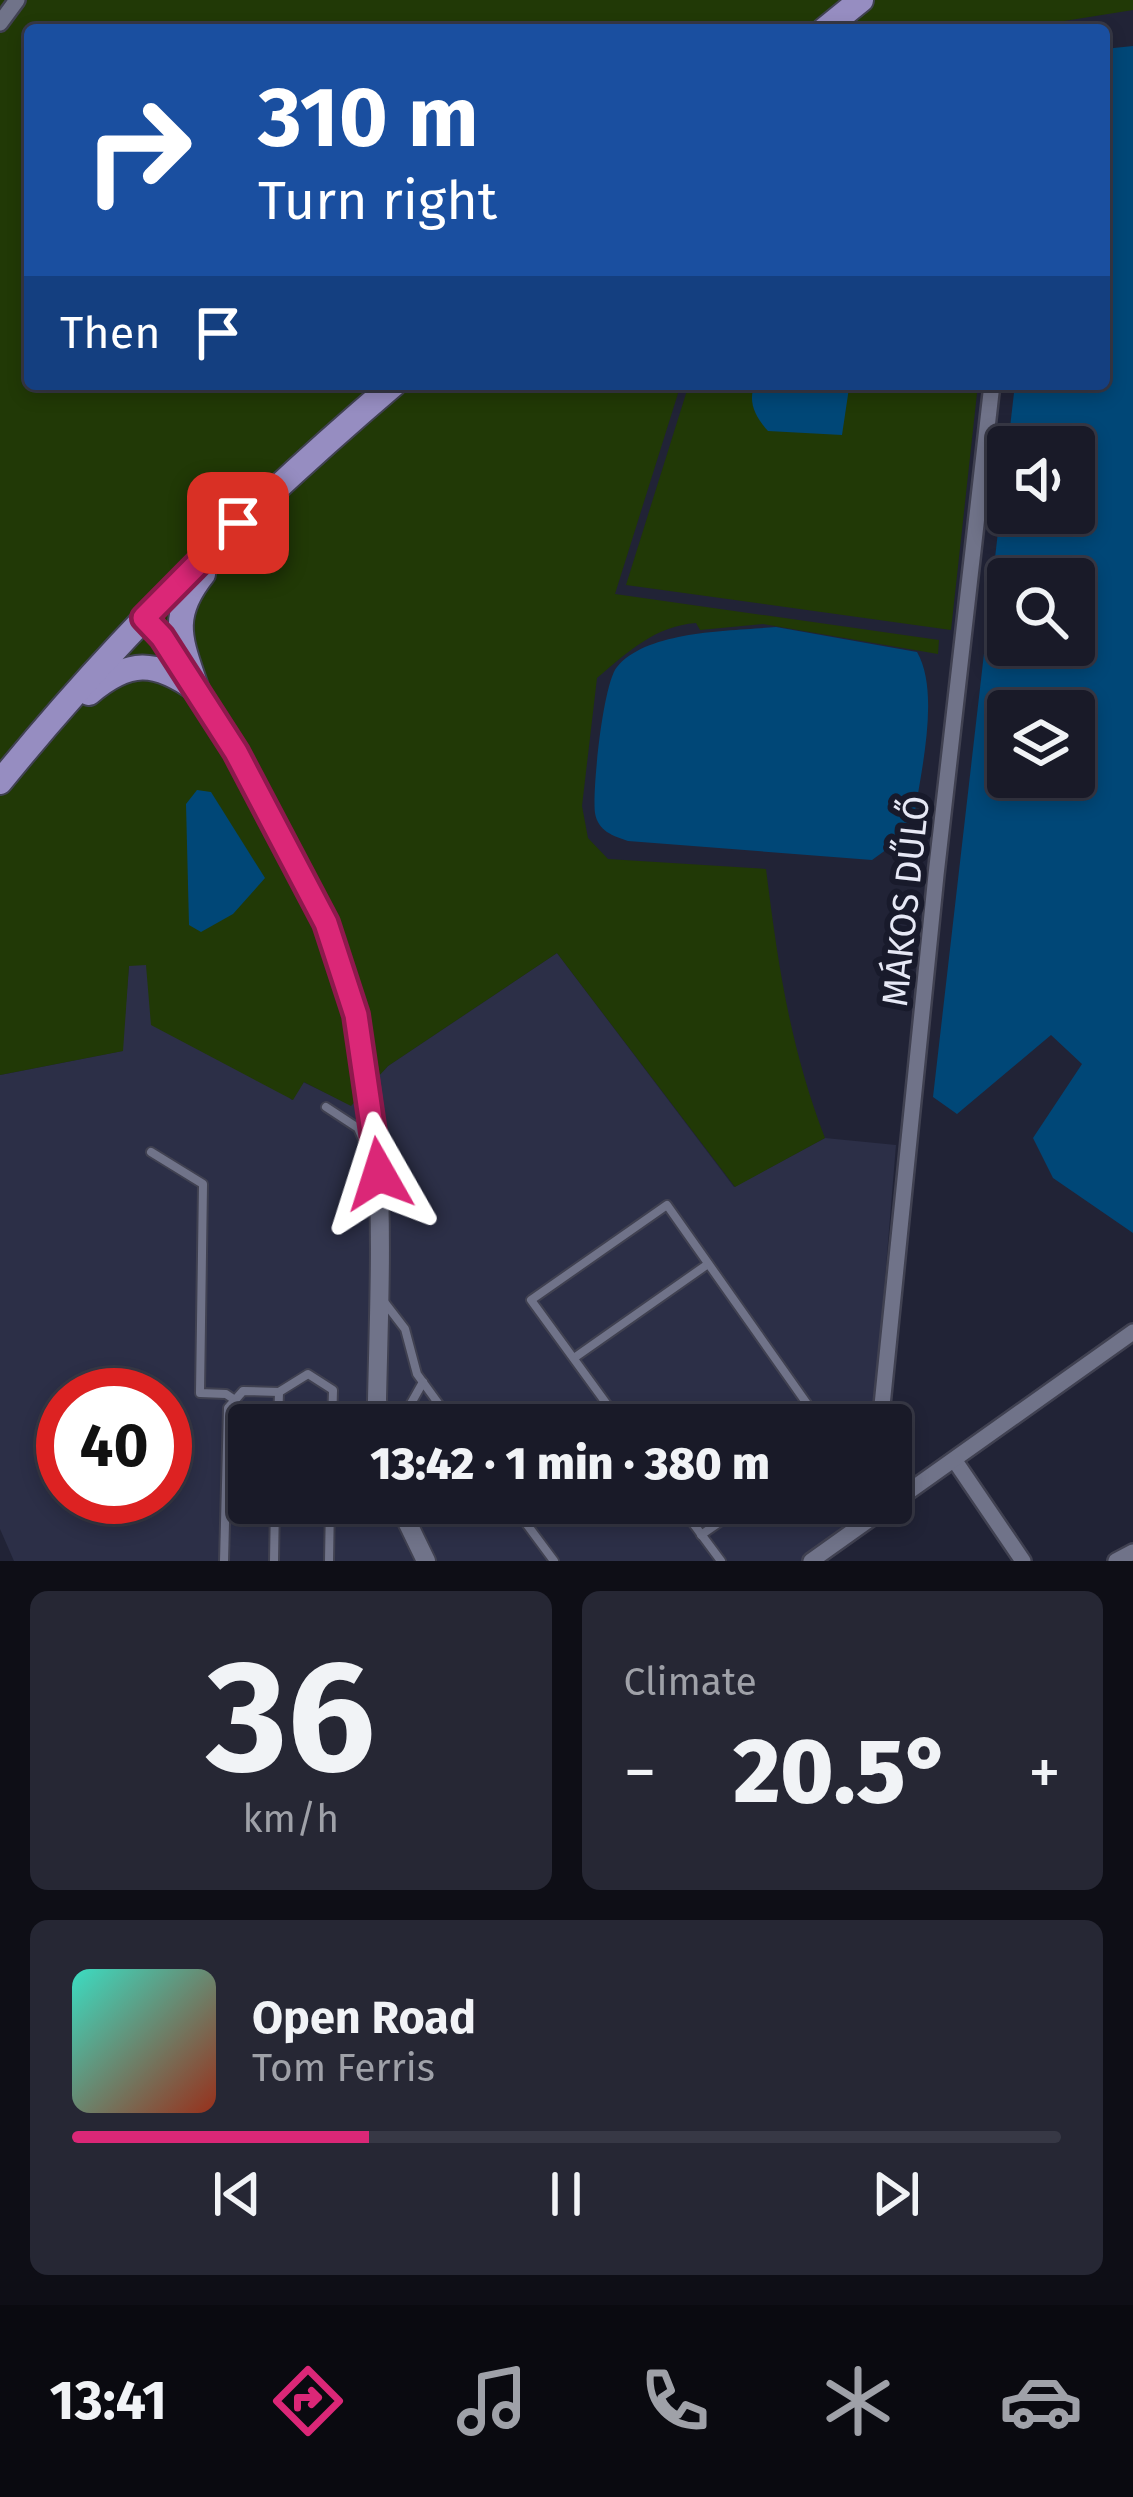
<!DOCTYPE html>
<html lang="en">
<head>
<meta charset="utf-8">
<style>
	body { margin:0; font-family:"Fira Sans",sans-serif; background:#262734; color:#f1f3f6; height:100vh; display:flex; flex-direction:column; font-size:45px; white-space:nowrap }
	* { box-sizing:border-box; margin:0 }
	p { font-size:39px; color:#9fa1a8 }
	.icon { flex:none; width:66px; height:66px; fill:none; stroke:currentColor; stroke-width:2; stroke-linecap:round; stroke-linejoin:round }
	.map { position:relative; height:1561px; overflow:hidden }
	.side { display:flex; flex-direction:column; gap:30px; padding:30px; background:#0e0e16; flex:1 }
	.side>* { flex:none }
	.banner { position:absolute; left:24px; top:24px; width:1086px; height:366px; border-radius:12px; box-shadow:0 6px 18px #0003,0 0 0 3px #373845; background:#1a4fa0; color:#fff; overflow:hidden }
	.tools { position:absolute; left:987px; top:426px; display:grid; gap:24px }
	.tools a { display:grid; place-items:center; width:108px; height:108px; border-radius:12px; background:#191a28; box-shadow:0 6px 18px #0003,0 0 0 3px #373845; font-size:60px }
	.speed { position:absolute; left:36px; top:1368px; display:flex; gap:24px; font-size:60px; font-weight:700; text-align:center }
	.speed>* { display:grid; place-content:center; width:156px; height:156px; border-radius:50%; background:#191a28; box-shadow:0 6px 18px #0003,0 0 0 3px #373845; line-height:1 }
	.speed .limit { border:18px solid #d22; background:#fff; color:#111 }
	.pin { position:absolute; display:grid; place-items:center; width:102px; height:102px; color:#fff; margin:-51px; border-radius:24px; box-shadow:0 6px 18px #0006 }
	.me { position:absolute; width:132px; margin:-66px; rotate:354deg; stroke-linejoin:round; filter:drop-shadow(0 0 9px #0008) }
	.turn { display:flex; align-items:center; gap:42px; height:252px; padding:0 36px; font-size:54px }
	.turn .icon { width:156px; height:156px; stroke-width:2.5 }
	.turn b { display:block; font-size:84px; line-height:102px }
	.then { display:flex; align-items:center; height:114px; padding:0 36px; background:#0003; gap:24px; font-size:45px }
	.big { font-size:90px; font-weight:800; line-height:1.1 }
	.side .card { flex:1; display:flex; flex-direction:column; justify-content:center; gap:18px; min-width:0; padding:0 42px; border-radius:18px; background:#262734 }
	.side .dial { align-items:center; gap:0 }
	.dial b { font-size:156px; line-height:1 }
	.song { display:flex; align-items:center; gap:36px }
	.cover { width:144px; height:144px; border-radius:18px; background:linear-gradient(135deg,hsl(170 70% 55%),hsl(10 70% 35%)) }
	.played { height:12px; border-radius:6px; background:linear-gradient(90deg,#db2777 30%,#373845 30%) }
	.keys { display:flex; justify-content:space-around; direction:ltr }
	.heat { display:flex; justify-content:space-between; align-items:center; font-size:66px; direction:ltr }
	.side .tiles { flex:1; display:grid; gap:30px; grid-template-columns:1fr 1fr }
	.card:last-child { grid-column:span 2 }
	.trip { position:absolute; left:228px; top:1404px; width:684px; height:120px; border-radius:12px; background:#191a28; box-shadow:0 6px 18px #0003,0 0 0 3px #373845; font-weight:800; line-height:120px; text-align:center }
	.menu { display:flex; height:192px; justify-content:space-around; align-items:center; background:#0a0a10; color:#9fa1a8 }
	.menu .icon { width:84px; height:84px }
	.menu .active { color:#db2777 }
	.menu b { font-size:54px; color:#f1f3f6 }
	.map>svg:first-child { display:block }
	.built { fill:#2c2f47; fill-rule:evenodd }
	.green { fill:#213906 }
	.water { fill:#004777; fill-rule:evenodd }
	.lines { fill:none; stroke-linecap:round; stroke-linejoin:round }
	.service-casing { stroke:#404151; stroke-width:12 }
	.minor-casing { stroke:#404151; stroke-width:20 }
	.tertiary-casing { stroke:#404151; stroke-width:22 }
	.primary-casing { stroke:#404151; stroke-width:28 }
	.service { stroke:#707389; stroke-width:8 }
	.minor { stroke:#707389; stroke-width:15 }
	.tertiary { stroke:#707389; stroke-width:18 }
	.primary { stroke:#968dc1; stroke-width:24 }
	.route-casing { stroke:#8e194d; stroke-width:30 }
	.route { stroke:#db2777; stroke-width:21 }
	.labels { text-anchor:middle; stroke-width:12; stroke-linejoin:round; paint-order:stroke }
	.street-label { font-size:36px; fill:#e6e8f5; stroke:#181a2b }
</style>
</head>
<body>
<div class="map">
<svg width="1133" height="1561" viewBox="0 0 1133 1561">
	<rect width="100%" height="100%" fill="#212336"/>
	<!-- built -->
	<path class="built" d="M 557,953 L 734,1187 L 825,1138 L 896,1145 L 873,1425 L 249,1425 L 249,1503 L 868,1503 L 867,1516 L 804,1561 L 14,1561 L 0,1529 L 0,1075 L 122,1051 L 129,965 L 147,965 L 292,1100 L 303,1082 L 351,1105 L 388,1066 ZM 63,1395 L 165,1395 L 165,1497 L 63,1497 Z"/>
	<!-- green -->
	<g class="green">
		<path d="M 0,0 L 1133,0 L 1133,10 L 1033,26 L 1027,30 L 30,30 L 30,384 L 681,384 L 615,594 L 939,640 L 938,654 L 763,624 L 700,630 L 696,623 C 655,626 628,652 597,678 L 582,806 L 588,838 L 608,859 L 766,869 C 778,965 790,1047 825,1138 L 735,1187 L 557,953 L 388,1066 L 351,1106 L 304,1082 L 293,1100 L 151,1025 L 146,965 L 129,966 L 123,1051 L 0,1075 Z"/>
		<polygon points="689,384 978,384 951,630 626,585"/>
	</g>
	<!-- water -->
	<g class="water">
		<path d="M 1133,46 L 1133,1233 L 1053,1178 L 1033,1138 L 1082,1064 L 1051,1035 L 957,1114 L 933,1097 L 1015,384 L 1104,384 L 1104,49 ZM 1008,447 L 1074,447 L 1074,513 L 1008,513 ZM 1008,579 L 1074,579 L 1074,645 L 1008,645 ZM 1008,711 L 1074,711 L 1074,777 L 1008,777 Z"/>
		<path d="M 755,384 L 849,388 L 842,435 L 768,431 C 756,418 747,402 755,384 Z"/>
		<path d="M 776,627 L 917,652 C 942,695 918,783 912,831 L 872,860 L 628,841 C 613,836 598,831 595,813 C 592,791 603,683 617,667 C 647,630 732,631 776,627 Z"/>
		<polygon points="197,790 211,792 265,878 233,914 201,932 189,925 186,804"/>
	</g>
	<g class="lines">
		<!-- service casing -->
		<g class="service-casing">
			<g id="service">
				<polyline points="326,1107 358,1128 370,1156"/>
				<polyline points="151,1152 203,1184 200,1393 226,1394 235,1400"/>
				<polyline points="385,1303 405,1329 417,1374 454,1425"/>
				<polyline points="574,1358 708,1264"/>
				<polyline points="278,1425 279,1392"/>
				<polyline points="417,1425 409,1407 423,1382"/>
				<polyline points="622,1425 531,1300 667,1205 822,1425"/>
				<polyline points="511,1503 554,1561"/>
				<polyline points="678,1503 721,1561"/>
				<polyline points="406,1518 422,1503"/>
				<polyline points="701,1535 747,1503"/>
				<polyline points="224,1561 228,1408 243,1391 279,1392 308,1374 333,1390 332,1425"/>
				<polyline points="274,1561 275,1503"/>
				<polyline points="329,1561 330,1503"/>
			</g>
		</g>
		<!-- minor casing -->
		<g class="minor-casing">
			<g id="minor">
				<polyline points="0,23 17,0"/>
				<polyline points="880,1425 936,875 992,384"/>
				<polyline points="955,1461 1023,1561"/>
				<polyline points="811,1561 1133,1332"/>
				<polyline points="1116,1561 1133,1552"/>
			</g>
		</g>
		<!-- tertiary casing -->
		<g class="tertiary-casing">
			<g id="tertiary">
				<path d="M 144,618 C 189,665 223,728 254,785 C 286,844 320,902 342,966 C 390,1106 380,1255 377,1400 L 380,1425"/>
				<polyline points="398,1503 426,1561"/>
			</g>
		</g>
		<!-- primary casing -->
		<g class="primary-casing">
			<g id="primary">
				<polyline points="824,30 861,0"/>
				<path d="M 197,690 C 181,641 168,618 203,574"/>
				<path d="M 89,693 C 129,659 155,660 197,690"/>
				<path d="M 0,782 C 118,636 251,506 394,384"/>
			</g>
		</g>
		<!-- service -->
		<use href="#service" class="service"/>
		<!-- minor -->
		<use href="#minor" class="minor"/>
		<!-- tertiary -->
		<use href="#tertiary" class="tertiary"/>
		<!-- primary -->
		<use href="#primary" class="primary"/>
	</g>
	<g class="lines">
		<!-- route casing -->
		<g class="route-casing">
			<polyline id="route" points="238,523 144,618 162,637 236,752 326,923 356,1015 379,1174"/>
		</g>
		<!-- route -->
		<use href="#route" class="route"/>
	</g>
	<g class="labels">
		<!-- street labels -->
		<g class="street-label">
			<text transform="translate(905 901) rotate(-84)" y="13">MÁKOS DŰLŐ</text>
		</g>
	</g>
</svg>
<div class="tools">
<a><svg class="icon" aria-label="sound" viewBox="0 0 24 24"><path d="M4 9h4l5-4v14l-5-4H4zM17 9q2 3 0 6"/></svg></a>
<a><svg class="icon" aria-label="search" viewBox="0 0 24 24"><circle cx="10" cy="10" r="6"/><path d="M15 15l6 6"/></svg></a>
<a><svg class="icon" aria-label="layers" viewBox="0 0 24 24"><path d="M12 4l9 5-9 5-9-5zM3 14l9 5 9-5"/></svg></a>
</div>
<div class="speed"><div class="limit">40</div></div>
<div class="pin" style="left:238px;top:523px;background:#d93025"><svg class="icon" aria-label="arrive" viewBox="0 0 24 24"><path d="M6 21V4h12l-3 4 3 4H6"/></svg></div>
<svg class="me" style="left:379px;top:1174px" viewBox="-20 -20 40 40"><path d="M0-17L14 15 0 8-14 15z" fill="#db2777" stroke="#fff" stroke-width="4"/></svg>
<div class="trip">13:42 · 1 min · 380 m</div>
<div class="banner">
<div class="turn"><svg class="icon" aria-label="right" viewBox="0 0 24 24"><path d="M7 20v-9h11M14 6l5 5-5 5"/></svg><div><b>310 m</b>Turn right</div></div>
<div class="then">Then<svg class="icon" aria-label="arrive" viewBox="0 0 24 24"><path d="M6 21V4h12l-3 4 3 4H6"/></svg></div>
</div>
</div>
<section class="side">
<div class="tiles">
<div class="card dial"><b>36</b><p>km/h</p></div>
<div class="card"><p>Climate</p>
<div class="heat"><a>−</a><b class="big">20.5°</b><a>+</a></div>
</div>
<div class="card">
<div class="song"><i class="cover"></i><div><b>Open Road</b><p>Tom Ferris</p></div></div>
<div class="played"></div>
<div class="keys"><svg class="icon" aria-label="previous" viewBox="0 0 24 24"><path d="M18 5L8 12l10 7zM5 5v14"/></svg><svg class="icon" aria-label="pause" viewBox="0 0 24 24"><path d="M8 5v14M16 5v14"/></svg><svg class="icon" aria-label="next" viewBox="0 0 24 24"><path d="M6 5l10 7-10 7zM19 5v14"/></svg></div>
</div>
</div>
</section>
<nav class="menu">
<b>13:41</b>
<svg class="icon active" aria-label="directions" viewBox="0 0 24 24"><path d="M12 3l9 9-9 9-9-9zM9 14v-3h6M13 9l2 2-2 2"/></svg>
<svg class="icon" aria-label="music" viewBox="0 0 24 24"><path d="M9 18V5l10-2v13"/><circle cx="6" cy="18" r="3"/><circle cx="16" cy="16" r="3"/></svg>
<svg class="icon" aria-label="phone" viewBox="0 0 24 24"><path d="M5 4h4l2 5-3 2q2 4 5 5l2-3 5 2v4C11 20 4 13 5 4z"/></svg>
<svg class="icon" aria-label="climate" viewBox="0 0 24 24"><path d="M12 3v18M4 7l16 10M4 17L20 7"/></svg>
<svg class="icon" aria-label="car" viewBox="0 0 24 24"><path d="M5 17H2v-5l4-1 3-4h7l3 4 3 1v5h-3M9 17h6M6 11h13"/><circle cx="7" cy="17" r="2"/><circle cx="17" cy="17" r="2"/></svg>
</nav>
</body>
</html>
